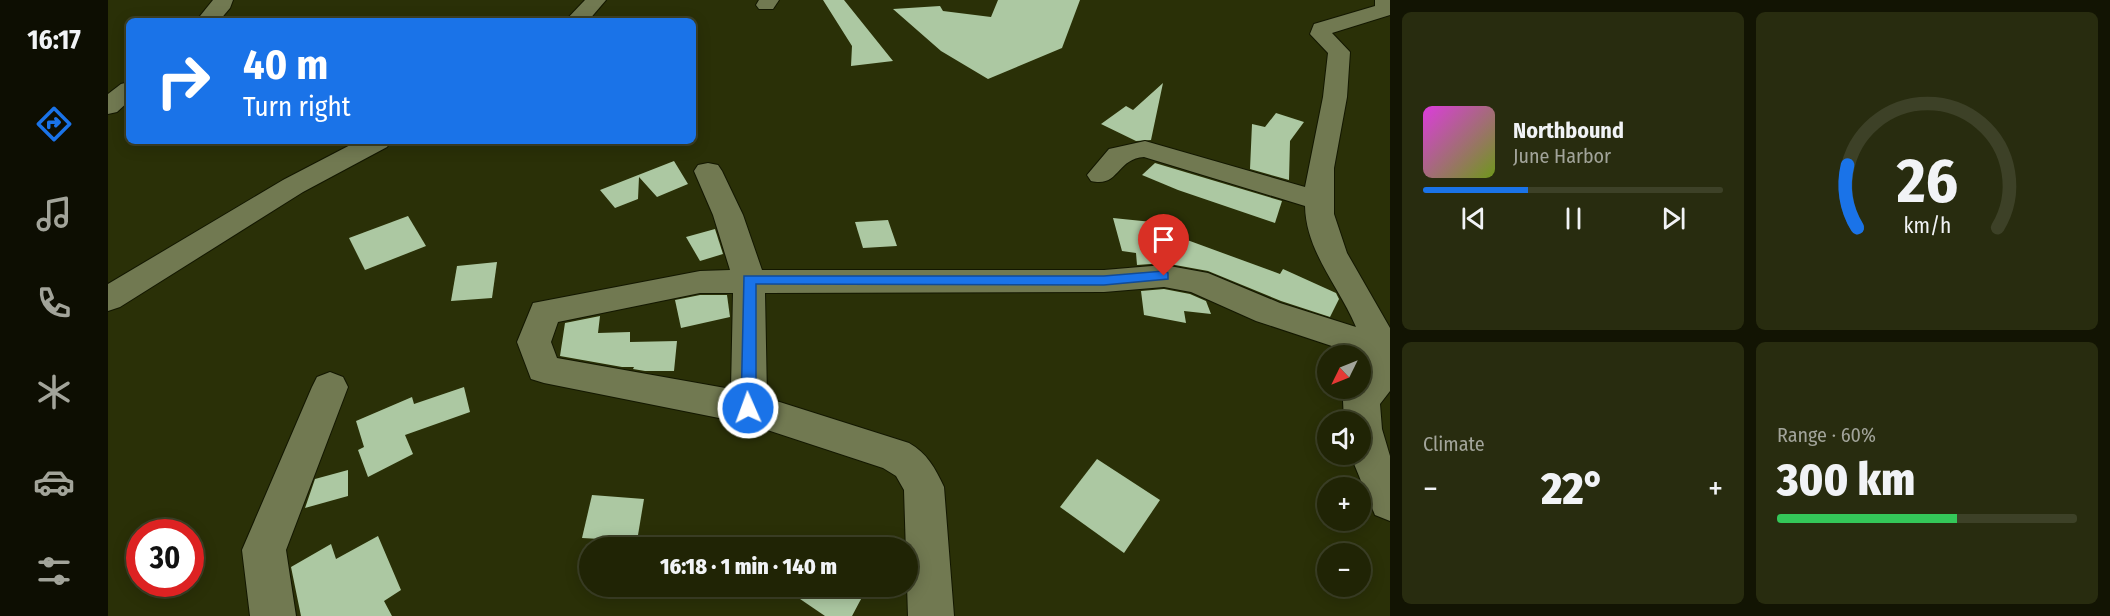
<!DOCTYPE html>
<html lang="en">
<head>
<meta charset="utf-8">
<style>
	body { margin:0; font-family:"Fira Sans Condensed",sans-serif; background:#282c0f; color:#f1f3f6; height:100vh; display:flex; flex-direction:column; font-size:22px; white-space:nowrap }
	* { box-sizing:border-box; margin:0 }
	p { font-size:20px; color:#a2a49a }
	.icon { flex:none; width:33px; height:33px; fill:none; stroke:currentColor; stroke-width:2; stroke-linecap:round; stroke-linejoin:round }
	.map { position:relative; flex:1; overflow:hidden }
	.sheet { display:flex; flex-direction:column; gap:12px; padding:12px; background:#121403; width:720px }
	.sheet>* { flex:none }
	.banner { position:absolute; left:18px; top:18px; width:570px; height:126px; border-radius:9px; box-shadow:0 3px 15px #0003,0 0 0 2px #3d4127; background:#1a73e8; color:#fff; overflow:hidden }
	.needle { width:39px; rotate:227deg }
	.tools { position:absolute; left:1209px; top:345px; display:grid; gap:12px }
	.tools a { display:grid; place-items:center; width:54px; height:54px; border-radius:50%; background:#202405; box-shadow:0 3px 15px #0003,0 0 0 2px #3d4127; font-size:30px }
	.speed { position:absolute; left:18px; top:519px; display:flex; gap:12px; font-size:30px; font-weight:700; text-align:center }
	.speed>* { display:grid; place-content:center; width:78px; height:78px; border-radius:50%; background:#202405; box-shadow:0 3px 15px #0003,0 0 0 2px #3d4127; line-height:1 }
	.speed .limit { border:9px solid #d22; background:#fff; color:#111 }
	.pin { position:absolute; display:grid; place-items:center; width:51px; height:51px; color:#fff; margin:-62px -26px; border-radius:50% 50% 50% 0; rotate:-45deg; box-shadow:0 0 6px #0007 }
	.pin .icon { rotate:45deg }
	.me { position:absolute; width:66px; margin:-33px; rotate:358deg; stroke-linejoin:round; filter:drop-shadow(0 0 4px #0008) }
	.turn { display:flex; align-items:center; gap:21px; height:126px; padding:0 18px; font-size:27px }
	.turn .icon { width:78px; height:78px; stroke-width:2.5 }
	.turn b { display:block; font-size:42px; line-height:51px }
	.big { font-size:45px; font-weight:800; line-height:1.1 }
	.sheet .card { flex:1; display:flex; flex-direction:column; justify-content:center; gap:9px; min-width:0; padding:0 21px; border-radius:9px; background:#282c0f }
	.sheet .dial { align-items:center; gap:0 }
	.dial svg { height:156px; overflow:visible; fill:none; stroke:#3d4127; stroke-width:7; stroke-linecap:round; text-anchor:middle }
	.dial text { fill:#f1f3f6; stroke:none }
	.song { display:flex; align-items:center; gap:18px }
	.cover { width:72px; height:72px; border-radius:9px; background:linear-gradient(135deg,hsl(300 70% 55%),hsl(80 70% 35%)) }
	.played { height:6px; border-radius:3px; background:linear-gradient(90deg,#1a73e8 35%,#3d4127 35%) }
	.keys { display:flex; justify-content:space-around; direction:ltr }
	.heat { display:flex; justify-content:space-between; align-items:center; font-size:33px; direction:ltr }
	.charge { height:9px; border-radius:4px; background:linear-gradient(90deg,#34c759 60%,#3d4127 0) }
	.sheet .tiles { flex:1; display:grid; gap:12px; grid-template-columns:repeat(2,1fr) }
	.trip { position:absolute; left:471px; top:537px; width:339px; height:60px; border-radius:30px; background:#202405; box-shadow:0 3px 15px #0003,0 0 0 2px #3d4127; font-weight:800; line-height:60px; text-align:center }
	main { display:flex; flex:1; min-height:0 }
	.menu { display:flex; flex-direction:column; width:108px; justify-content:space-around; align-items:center; background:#0d0e02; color:#a2a49a }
	.menu .icon { width:42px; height:42px }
	.menu .active { color:#1a73e8 }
	.menu b { font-size:27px; color:#f1f3f6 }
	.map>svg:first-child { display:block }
	.building { fill:#acc8a2 }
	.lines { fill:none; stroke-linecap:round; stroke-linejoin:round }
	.minor-casing { stroke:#131700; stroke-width:2 }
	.tertiary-casing { stroke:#131700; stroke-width:2 }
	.minor { fill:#717951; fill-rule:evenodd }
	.tertiary { fill:#717951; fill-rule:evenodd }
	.route { fill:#1a73e8; stroke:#114b97; stroke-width:1.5 }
</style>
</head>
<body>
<main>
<nav class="menu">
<b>16:17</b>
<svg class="icon active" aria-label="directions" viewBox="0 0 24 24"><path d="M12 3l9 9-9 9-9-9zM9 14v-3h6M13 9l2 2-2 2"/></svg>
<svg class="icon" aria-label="music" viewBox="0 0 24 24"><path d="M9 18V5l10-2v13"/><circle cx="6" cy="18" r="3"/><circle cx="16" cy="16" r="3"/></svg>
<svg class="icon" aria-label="phone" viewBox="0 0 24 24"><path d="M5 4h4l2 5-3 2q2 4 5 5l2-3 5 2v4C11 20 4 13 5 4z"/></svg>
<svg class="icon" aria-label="climate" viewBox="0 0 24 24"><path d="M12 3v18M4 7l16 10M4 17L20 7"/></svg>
<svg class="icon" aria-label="car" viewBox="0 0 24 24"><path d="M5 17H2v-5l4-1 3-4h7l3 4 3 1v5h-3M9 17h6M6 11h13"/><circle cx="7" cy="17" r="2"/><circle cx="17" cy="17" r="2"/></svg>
<svg class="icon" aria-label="filters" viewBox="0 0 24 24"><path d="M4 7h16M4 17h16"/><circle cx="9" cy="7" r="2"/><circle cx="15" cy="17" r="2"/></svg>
</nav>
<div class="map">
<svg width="1282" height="616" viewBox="0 0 1282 616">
	<rect width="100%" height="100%" fill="#2a3007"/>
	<!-- building -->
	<g class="building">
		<polygon points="715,0 736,0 785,61 743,66 744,46"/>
		<polygon points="890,0 972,0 954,48 880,79 833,51 785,9 832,6 835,11 883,17"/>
		<polygon points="1055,83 1043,140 1028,141 993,124 1018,106 1025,110"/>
		<polygon points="1168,113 1196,122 1182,141 1181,180 1142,169 1144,124 1157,127"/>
		<polygon points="566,161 580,184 549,197 531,177 530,199 507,208 492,190"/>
		<polygon points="1047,163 1174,201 1167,223 1070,190 1034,175"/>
		<polygon points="300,216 318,246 257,270 241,238"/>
		<polygon points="1005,218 1044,222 1041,226 1172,274 1175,269 1228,293 1231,299 1222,317 1173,301 1100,271 1056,263 1029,265 1028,253 1014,251"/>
		<polygon points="780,220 789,246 755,248 747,222"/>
		<polygon points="607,229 615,254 592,261 578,237"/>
		<polygon points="389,262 384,298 343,301 349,266"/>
		<polygon points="1056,289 1082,294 1098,301 1103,314 1076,311 1078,323 1036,315 1033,291"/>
		<polygon points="592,295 619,295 622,317 573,328 567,300"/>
		<polygon points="492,316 490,333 522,332 522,342 569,341 566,371 537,371 525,369 526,367 514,367 452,356 457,323"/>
		<polygon points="356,387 362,412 297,435 305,454 260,477 250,450 256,447 248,421 304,397 306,404"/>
		<polygon points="989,459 1052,500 1016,553 952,507"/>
		<polygon points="240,470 240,496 197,508 207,479"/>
		<polygon points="484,495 536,499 529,541 474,538"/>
		<polygon points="270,536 293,590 276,601 284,616 193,616 183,567 223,544 228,559"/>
		<polygon points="673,586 760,586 744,616 717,616"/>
	</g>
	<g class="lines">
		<!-- minor casing -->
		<g class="minor-casing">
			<g id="minor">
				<polygon points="105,0 125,0 122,8 111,21 88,21"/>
				<polygon points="651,0 671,0 665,9 651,9 648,5"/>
				<path d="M 1267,0 L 1282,0 L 1282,15 L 1224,33 L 1242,52 L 1239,97 L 1226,168 L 1226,214 L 1239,253 L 1282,328 L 1282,391 L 1272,404 L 1274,429 L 1282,456 L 1282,521 L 1267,515 L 1242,454 L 1252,454 L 1252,422 L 1236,422 L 1235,400 L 1240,389 L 1252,388 L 1254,356 L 1148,321 L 1083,292 L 1056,287 L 996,292 L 657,293 L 659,398 L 801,443 C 819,453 827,468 836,487 L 846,616 L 800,616 L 796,490 L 788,476 L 775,468 L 641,424 L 436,383 L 423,379 L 409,342 L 425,303 L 592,271 L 622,270 L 605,215 L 586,171 L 590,165 L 600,163 L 610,165 L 614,171 L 635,215 L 654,270 L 996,270 L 1056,265 L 1100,273 L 1172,303 L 1248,327 C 1231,286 1198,252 1197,206 L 1036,157 C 1008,159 1011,188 983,181 L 979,175 L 1001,149 L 1037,141 L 1197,187 L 1215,97 L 1220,53 L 1202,34 L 1206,24 L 1267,6 ZM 592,293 L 625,293 L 623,389 L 449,358 L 443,342 L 450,322 Z"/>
				<polygon points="21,82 21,101 9,112 0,114 0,94 13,84"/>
				<polygon points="222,372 235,377 240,387 178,550 188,616 142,616 134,550 204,387 209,377"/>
			</g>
		</g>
		<!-- tertiary casing -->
		<g class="tertiary-casing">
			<g id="tertiary">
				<polygon points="477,0 498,0 480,21 457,21"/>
				<polygon points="250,141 283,141 279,147 195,192 12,307 0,311 0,284 175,180"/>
			</g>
		</g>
		<!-- minor -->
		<use href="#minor" class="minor"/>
		<!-- tertiary -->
		<use href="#tertiary" class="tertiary"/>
	</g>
	<!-- route -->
	<polygon class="route" points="1056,271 1060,273 1060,279 996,285 648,284 648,408 640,414 633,408 636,276 996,276"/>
</svg>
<div class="tools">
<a><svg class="needle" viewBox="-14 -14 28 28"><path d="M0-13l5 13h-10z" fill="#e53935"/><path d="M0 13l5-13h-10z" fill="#a2a49a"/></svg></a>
<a><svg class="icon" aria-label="sound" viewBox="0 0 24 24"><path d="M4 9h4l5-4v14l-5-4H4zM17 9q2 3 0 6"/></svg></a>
<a>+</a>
<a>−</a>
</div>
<div class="speed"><div class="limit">30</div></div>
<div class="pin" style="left:1056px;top:276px;background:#d93025"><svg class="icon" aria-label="arrive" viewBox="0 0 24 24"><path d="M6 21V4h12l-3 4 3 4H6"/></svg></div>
<svg class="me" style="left:640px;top:408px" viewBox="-20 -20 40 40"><circle r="17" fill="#1a73e8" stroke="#fff" stroke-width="3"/><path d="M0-11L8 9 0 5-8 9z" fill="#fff"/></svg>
<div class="trip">16:18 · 1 min · 140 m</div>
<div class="banner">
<div class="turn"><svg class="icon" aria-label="right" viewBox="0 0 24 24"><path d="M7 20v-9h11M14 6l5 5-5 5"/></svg><div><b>40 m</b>Turn right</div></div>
</div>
</div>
<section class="sheet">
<div class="tiles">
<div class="card">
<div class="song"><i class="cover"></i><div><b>Northbound</b><p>June Harbor</p></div></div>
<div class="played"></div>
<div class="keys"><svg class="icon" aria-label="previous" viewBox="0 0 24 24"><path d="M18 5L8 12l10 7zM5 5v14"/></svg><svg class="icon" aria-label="pause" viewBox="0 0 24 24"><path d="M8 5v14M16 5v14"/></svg><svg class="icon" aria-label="next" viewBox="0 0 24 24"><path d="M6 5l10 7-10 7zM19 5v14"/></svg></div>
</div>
<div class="card dial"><svg viewBox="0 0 100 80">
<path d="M14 69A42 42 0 1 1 86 69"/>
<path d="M14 69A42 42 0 0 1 9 37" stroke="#1a73e8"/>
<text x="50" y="56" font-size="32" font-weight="700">26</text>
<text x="50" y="72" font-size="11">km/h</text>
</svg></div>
<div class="card"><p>Climate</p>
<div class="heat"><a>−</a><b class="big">22°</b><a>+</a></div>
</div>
<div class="card"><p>Range · 60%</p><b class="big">300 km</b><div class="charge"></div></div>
</div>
</section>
</main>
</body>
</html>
